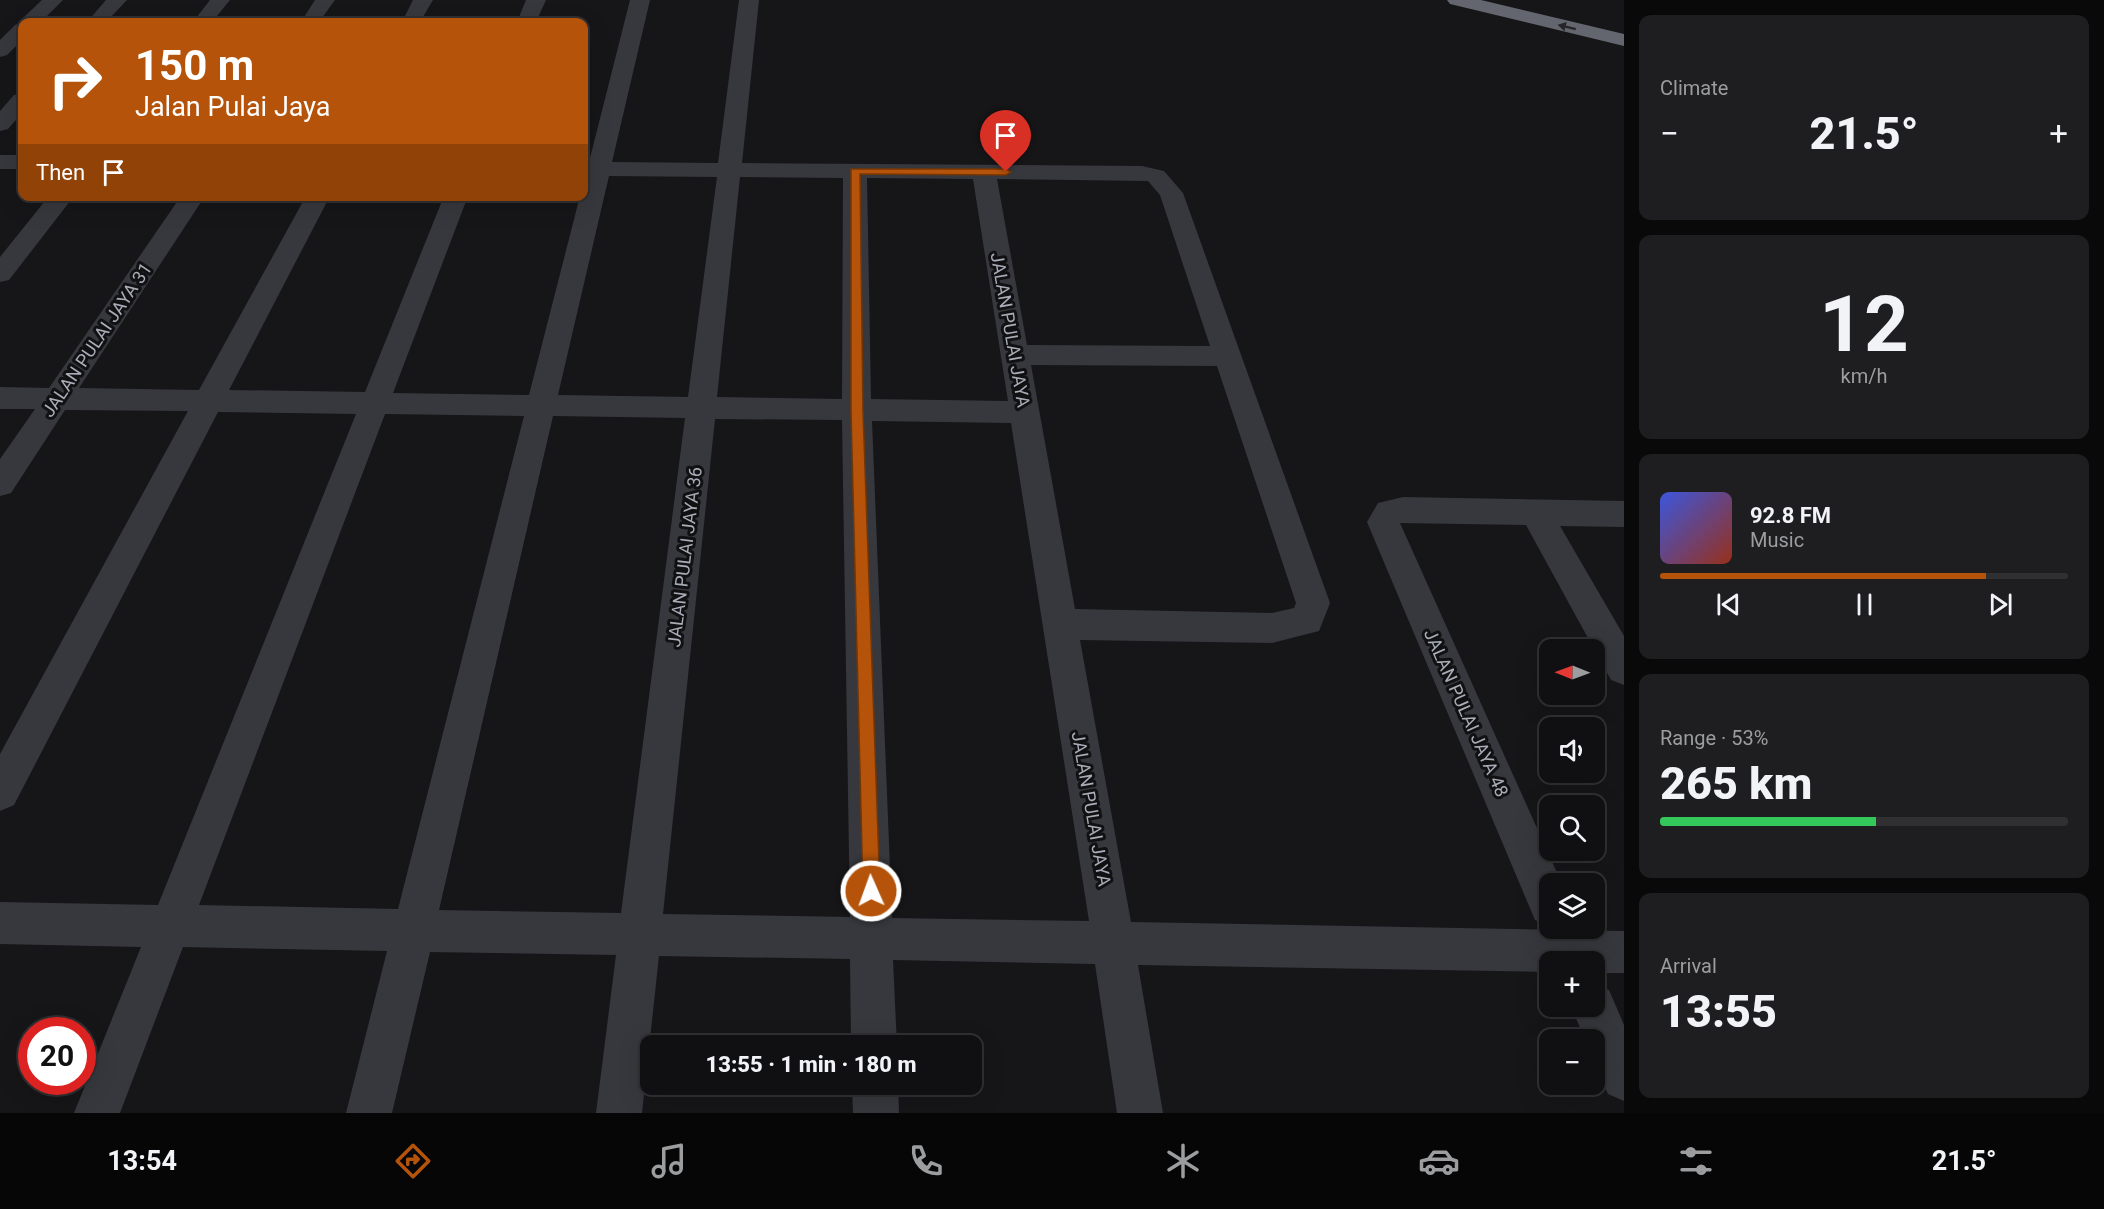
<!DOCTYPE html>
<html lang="en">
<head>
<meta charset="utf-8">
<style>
	body { margin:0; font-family:Roboto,sans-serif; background:#1e1e20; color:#f1f3f6; height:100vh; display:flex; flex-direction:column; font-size:22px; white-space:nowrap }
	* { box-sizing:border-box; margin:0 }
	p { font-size:20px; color:#9c9d9f }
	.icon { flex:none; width:33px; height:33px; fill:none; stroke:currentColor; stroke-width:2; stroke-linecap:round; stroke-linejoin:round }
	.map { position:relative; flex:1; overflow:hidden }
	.details { display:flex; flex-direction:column; gap:15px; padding:15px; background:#09090a; width:480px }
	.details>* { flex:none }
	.top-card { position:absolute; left:18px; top:18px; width:570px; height:183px; border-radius:12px; box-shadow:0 6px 24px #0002,0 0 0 2px #303032; background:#b45309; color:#fff; overflow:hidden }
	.needle { width:39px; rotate:271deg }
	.controls { position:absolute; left:1539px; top:639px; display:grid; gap:12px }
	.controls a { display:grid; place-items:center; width:66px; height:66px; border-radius:12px; background:#101012; box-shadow:0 6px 24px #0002,0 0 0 2px #303032; font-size:30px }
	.speed { position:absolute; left:18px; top:1017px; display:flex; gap:12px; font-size:30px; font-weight:700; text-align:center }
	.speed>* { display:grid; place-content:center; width:78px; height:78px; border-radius:50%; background:#101012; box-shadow:0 6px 24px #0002,0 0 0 2px #303032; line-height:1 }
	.speed .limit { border:9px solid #d22; background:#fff; color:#111 }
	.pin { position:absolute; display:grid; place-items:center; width:51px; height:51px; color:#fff; margin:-62px -26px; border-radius:50% 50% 50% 0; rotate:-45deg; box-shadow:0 0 6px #0007 }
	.pin .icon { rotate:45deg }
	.me { position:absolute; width:66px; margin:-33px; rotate:358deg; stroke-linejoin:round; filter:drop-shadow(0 0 4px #0008) }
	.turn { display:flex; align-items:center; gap:21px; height:126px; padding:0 18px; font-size:27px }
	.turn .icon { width:78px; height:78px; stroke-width:2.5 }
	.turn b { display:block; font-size:42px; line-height:51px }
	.then { display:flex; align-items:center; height:57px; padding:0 18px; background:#0003; gap:12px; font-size:22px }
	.big { font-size:45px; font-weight:800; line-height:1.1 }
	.details .widget { flex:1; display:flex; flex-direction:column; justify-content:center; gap:9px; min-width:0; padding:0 21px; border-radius:12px; background:#1e1e20 }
	.details .dial { align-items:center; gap:0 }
	.dial b { font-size:78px; line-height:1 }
	.song { display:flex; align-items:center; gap:18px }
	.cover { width:72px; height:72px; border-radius:9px; background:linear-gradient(135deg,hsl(230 70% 55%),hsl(10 70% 35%)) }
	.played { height:6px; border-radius:3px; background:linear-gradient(90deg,#b45309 80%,#303032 80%) }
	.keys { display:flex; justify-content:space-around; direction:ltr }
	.heat { display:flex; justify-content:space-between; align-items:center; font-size:33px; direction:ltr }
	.charge { height:9px; border-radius:4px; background:linear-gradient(90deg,#34c759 53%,#303032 0) }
	.trip { position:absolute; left:640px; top:1035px; width:342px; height:60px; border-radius:12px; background:#101012; box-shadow:0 6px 24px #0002,0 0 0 2px #303032; font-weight:800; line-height:60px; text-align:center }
	.tabs { display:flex; height:96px; justify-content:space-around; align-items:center; background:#060607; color:#9c9d9f }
	.tabs .icon { width:42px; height:42px }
	.tabs .active { color:#b45309 }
	.tabs b { font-size:27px; color:#f1f3f6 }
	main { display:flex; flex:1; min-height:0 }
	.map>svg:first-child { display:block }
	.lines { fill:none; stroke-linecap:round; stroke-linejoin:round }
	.minor { fill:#37383d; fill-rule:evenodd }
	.highway { fill:#63666e; fill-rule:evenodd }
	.oneway { fill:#26262a }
	.route { fill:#b45309; stroke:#753606; stroke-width:1.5 }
	.labels { text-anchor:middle; stroke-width:6; stroke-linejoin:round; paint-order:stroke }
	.street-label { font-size:18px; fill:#a8adb8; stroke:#111113 }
</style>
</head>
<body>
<main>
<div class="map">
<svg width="1624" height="1113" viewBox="0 0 1624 1113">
	<rect width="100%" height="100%" fill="#161618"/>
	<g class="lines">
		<!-- minor -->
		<g class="minor">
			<polygon points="42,0 63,0 41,22 22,22 22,40 7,55 0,57 0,40 15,25 21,23 23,18"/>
			<polygon points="106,0 127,0 106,22 87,22"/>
			<polygon points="210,0 230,0 212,22 193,22"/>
			<polygon points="315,0 335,0 319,22 301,22"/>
			<polygon points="413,0 433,0 420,22 402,22"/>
			<polygon points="526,0 546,0 536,22 517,22"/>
			<path d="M 630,0 L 650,0 L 612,162 L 718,163 L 739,0 L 759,0 L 742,163 L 1142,166 L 1164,171 L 1183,193 L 1330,603 L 1319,631 L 1272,643 L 1080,640 L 1131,922 L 1624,931 L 1624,973 L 1594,973 L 1594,962 L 1550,962 L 1550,972 L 1138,965 L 1163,1113 L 1117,1113 L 1095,964 L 893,960 L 897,1046 L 851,1046 L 850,959 L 659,956 L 642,1113 L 596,1113 L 616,955 L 430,952 L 392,1113 L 346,1113 L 387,951 L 183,947 L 120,1113 L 74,1113 L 141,947 L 0,944 L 0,902 L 158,905 L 356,414 L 218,412 L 14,805 L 0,811 L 0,754 L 188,411 L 65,410 L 11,493 L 0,496 L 0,459 L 35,409 L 0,409 L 0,387 L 49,388 L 181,196 L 205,196 L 79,388 L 199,390 L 306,196 L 330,196 L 229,390 L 365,392 L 444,196 L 468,196 L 393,393 L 529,395 L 580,196 L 584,196 L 585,176 L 584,176 L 584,162 L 589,162 ZM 609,176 L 717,177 L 688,397 L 558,395 ZM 740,177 L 843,178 L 842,399 L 717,397 ZM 867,178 L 973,179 L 1008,401 L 871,399 ZM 997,179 L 1148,181 L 1160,195 L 1210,346 L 1027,345 ZM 1031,365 L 1217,366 L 1296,603 L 1294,608 L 1272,613 L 1075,609 ZM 385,414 L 524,416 L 398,909 L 199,905 ZM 553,416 L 685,418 L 621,913 L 439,910 ZM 715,419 L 842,420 L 850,917 L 663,914 ZM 872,421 L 1011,423 L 1089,921 L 892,918 Z"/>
			<polygon points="22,94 22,113 8,129 0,131 0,111 14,95"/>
			<rect x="0" y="155" width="22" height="14"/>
			<polygon points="49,196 74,196 9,280 0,282 0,257"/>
			<polygon points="1403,497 1624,501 1624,527 1560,526 1624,636 1624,685 1611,680 1526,525 1400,523 1562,884 1550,884 1550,926 1535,920 1367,522 1378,503"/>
			<polygon points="1594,985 1609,990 1624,1025 1624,1101 1608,1094 1594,1063 1594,1040 1585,1040 1571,1006 1594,1006"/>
			<polygon points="852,1084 898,1084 899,1113 853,1113"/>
		</g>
		<!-- highway -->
		<polygon class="highway" points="1447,0 1481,0 1624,34 1624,46 1450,4"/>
	</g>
	<!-- one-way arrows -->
	<defs><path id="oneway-solid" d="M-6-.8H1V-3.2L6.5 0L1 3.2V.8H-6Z" transform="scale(1.5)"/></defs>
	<use class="oneway" href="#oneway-solid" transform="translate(1567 27) rotate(-166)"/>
	<!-- route -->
	<polygon class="route" points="851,169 1006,169 1011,172 1006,175 860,174 863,411 880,891 877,897 871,899 865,897 863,891 851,411"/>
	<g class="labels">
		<!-- street labels -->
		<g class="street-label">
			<text transform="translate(1010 330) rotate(80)" y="6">JALAN PULAI JAYA</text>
			<text transform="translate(97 340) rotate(-56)" y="6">JALAN PULAI JAYA 31</text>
			<text transform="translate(685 557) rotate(-83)" y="6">JALAN PULAI JAYA 36</text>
			<text transform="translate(1466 713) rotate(66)" y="6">JALAN PULAI JAYA 48</text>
			<text transform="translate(1091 809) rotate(80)" y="6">JALAN PULAI JAYA</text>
		</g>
	</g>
</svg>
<div class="controls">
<a><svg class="needle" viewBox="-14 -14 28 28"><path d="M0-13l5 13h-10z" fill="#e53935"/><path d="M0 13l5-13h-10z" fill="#9c9d9f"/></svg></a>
<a><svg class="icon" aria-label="sound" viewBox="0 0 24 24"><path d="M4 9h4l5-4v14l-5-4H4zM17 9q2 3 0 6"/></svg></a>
<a><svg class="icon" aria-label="search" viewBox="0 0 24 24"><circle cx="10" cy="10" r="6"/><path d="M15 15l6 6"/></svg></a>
<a><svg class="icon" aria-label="layers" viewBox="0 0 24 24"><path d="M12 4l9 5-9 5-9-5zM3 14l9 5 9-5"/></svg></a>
<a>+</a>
<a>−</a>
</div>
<div class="speed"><div class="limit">20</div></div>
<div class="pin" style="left:1006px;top:172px;background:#d93025"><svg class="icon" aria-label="arrive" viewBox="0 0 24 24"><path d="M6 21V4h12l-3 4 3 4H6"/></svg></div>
<svg class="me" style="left:871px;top:891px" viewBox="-20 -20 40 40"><circle r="17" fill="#b45309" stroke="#fff" stroke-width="3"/><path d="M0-11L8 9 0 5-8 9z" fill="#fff"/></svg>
<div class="trip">13:55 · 1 min · 180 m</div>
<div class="top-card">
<div class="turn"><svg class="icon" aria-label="right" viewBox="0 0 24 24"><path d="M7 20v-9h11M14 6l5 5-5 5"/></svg><div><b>150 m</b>Jalan Pulai Jaya</div></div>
<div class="then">Then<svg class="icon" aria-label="arrive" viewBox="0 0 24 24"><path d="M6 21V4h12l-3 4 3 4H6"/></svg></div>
</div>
</div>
<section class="details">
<div class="widget"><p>Climate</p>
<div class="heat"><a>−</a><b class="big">21.5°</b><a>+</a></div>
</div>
<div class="widget dial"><b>12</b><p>km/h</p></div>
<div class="widget">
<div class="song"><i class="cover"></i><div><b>92.8 FM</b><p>Music</p></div></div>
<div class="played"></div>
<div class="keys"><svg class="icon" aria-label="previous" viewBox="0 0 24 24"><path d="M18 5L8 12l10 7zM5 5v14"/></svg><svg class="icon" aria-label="pause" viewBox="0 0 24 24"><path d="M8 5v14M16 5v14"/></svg><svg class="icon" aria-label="next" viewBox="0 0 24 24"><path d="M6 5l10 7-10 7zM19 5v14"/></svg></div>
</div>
<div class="widget"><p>Range · 53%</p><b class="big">265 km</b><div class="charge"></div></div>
<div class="widget"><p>Arrival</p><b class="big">13:55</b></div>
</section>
</main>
<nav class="tabs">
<b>13:54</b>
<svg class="icon active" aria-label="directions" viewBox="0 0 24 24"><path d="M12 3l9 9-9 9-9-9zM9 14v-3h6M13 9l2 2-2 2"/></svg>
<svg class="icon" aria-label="music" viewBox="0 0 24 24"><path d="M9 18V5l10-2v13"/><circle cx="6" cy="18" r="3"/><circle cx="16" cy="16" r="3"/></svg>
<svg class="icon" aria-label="phone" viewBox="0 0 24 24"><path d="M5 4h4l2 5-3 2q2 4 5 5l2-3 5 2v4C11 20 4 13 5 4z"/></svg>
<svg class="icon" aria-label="climate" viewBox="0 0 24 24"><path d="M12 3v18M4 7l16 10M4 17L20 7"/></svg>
<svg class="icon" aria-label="car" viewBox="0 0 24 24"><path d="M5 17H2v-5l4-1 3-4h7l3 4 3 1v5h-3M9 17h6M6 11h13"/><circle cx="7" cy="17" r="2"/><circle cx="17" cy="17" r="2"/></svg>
<svg class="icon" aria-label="filters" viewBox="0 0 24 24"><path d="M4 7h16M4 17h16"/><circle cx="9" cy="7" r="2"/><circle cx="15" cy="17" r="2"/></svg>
<b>21.5°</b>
</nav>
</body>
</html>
